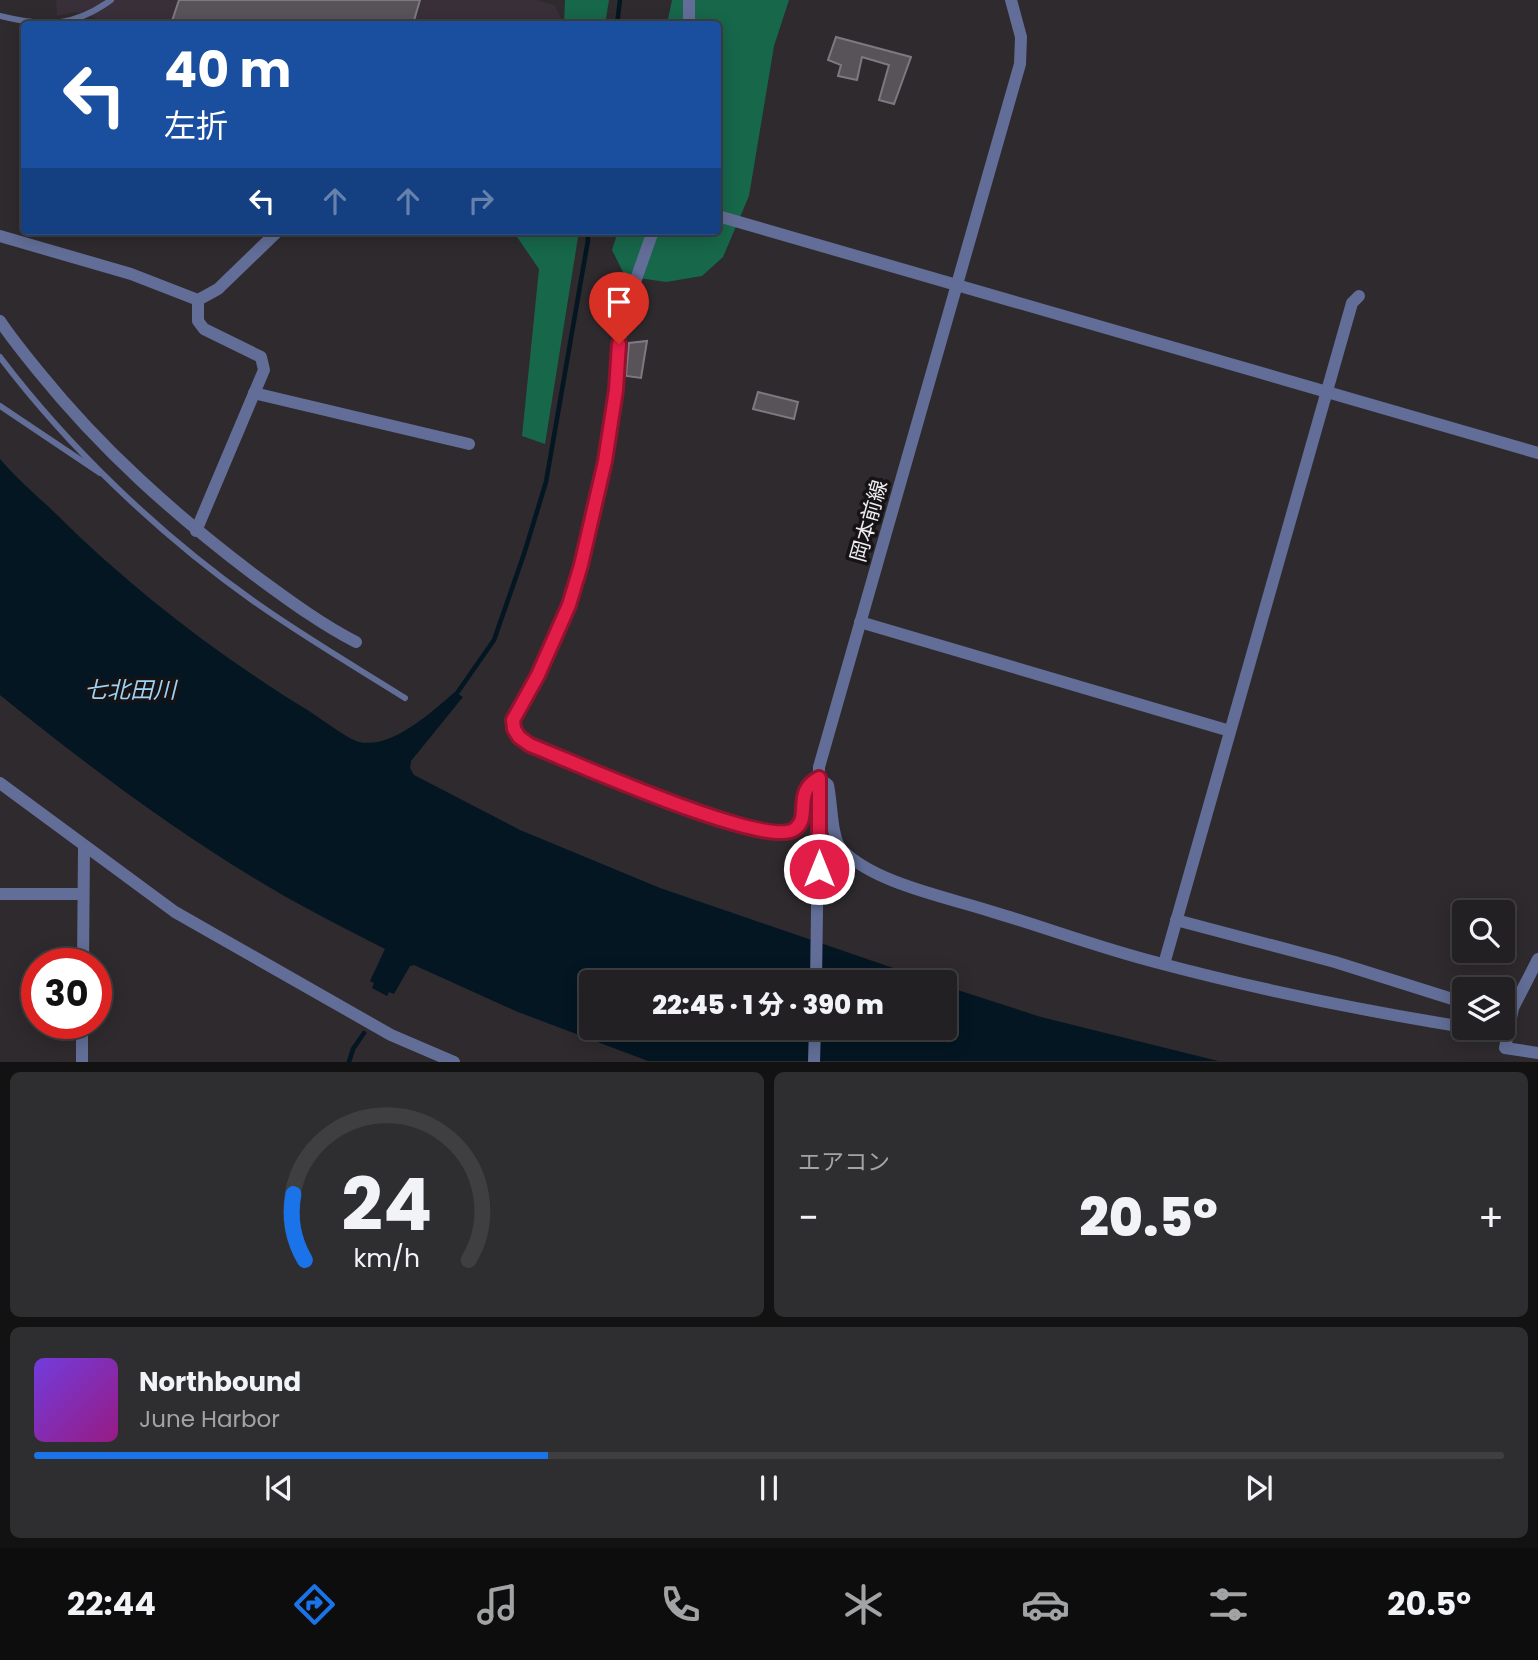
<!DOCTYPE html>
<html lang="ja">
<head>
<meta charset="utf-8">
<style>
	body { margin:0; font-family:Poppins,"Noto Sans JP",sans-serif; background:#2e2d2f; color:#f1f3f6; height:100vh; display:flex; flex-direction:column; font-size:26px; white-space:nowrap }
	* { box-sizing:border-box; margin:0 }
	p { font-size:23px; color:#a2a3a5 }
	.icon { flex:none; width:38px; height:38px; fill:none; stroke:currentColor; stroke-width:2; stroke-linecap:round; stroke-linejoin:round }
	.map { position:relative; height:1062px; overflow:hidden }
	.drawer { display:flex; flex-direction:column; gap:10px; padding:10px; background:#131213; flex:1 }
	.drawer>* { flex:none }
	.hud { position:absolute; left:21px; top:21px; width:700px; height:214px; border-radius:7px; box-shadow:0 4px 18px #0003,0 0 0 2px #3f3e40; background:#1a4fa0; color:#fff; overflow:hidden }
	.buttons { position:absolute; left:1452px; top:900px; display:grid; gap:14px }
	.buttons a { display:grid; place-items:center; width:63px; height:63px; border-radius:7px; background:#222022; box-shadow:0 4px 18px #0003,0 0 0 2px #3f3e40; font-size:35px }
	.speed { position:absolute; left:21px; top:948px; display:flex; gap:14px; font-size:35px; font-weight:700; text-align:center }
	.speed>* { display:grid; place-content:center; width:91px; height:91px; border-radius:50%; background:#222022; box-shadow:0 4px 18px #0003,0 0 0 2px #3f3e40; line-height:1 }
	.speed .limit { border:10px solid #d22; background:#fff; color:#111 }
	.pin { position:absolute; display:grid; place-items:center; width:60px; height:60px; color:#fff; margin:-72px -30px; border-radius:50% 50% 50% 0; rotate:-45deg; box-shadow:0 0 7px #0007 }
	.pin .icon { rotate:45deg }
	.me { position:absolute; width:77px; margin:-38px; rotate:0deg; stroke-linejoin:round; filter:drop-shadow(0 0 5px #0008) }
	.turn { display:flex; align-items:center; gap:24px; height:147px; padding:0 28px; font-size:32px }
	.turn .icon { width:91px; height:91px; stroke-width:2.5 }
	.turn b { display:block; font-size:49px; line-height:60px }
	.lanes { display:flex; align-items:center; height:66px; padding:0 28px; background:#0003; justify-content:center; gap:35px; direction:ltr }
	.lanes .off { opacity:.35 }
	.big { font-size:52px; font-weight:800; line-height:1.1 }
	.drawer .tile { flex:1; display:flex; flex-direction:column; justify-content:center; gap:10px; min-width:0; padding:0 24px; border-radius:10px; background:#2e2d2f }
	.drawer .dial { align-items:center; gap:0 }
	.dial svg { height:182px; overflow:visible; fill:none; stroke:#3f3e40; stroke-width:7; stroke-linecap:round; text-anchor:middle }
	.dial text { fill:#f1f3f6; stroke:none }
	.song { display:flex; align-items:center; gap:21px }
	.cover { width:84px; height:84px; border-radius:10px; background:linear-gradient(135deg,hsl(260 70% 55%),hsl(310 70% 35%)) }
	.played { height:7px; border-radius:4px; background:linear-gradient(90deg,#1a73e8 35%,#3f3e40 35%) }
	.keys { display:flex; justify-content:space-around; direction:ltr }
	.heat { display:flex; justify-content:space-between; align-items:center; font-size:38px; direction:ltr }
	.drawer .tiles { flex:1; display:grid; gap:10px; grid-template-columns:1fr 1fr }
	.tile:last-child { grid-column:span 2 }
	.trip { position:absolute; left:579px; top:970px; width:378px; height:70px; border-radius:7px; background:#222022; box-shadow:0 4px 18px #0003,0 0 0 2px #3f3e40; font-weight:800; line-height:70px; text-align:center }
	.tabs { display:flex; height:112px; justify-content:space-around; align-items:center; background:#0e0d0e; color:#a2a3a5 }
	.tabs .icon { width:49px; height:49px }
	.tabs .active { color:#1a73e8 }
	.tabs b { font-size:32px; color:#f1f3f6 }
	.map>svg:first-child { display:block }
	.built { fill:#382f38 }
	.forest { fill:#17674b }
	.water { fill:#031622 }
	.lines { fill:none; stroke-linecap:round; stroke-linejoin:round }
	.stream { stroke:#031622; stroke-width:4.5 }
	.building { fill:#585358; stroke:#7e797e; stroke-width:2 }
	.lane { stroke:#626e97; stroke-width:6 }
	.street { stroke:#626e97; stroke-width:12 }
	.route-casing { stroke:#92132f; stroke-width:18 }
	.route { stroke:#e11d48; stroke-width:12 }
	.labels { text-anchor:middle; stroke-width:7; stroke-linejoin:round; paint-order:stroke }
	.street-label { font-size:21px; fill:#efecef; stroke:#151315 }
	.water-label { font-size:23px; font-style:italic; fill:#9fd3f4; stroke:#151315 }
</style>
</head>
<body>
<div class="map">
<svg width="1538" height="1062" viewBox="0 0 1538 1062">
	<rect width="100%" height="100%" fill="#2e2a2e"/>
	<!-- built -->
	<polygon class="built" points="56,0 537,0 555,5 563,22 562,24 434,24 420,19 418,24 115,24 75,12 57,16"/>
	<!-- forest -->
	<g class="forest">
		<polygon points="565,0 609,0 605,24 564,24"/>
		<polygon points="672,0 789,0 774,46 749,196 723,257 702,276 666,282 625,276 612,250 618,231 718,231 718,24 667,24"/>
		<polygon points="513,231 579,231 545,444 522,436 539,269"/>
	</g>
	<!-- water -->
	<path class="water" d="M 0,459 C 16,478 35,494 53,511 C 129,587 217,655 309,711 C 320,718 348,739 359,742 C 393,749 431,712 455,692 L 463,697 L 411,761 L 410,768 L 414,775 L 520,830 L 660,888 L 934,982 L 592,982 L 592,1027 L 945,1027 L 945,986 L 1041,1017 L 1218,1061 L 648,1061 L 518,1012 L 414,965 L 410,966 L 394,994 L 389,992 L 387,996 L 372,988 L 374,983 L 370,981 L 385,949 C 352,932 318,915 286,897 C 185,839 90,768 0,695 Z"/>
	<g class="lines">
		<!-- stream -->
		<g class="stream">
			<polyline points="617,24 620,0"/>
			<polyline points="455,696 494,640 524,554 546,482 588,240 587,231"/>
			<polyline points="349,1062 353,1049 364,1033"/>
		</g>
	</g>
	<!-- building -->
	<g class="building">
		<polygon points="179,0 420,0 413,24 171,24"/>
		<polygon points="836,37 911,57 894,104 879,100 889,65 862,57 857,80 838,76 841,65 828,60"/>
		<polygon points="647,341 641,378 626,376 629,343"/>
		<polygon points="758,392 798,402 794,419 753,409"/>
	</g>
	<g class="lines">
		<!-- lane -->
		<g class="lane">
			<path d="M 0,16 C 44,27 72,28 111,0"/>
			<path d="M 0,357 C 69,448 159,534 252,600 C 301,635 354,666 405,698"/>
			<polyline points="0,406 100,473"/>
		</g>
		<!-- street -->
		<g class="street">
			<polyline points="689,24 689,0"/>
			<polyline points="718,216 1538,453"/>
			<path d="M 653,231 L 622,319 L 614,406 L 605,461 L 581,565 L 569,605 L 538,675 L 513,720 L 514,729 L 519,737 L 530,745 C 569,760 767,850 795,829 C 812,815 792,792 819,778 L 828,785 C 832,802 831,839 842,850 C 876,884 947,897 993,912 C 1047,928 1100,948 1155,962 C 1271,993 1389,1016 1508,1034"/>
			<polyline points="0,236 131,274 198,300 218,289 278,231"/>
			<path d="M 0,321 C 12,339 26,356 39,372 C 102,450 174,514 253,574 C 286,598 319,623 356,642"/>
			<polyline points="254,393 469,444"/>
			<polyline points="196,531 264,370 261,357 204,329 198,321 198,300"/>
			<polyline points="860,622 1230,731"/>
			<polyline points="0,783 175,912 391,1035 454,1062"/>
			<polyline points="0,894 83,894"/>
			<polyline points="1176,920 1335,962 1465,1003"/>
			<polyline points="1538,959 1513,1008 1505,1048 1538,1053"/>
			<polyline points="83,964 84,847"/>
			<polyline points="1164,964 1352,303 1359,296"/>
			<polyline points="816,982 819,767 1020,64 1021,37 1011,0"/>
			<polyline points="82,1062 82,1024"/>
			<polyline points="814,1062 815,1027"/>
		</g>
	</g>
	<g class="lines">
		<!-- route casing -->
		<g class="route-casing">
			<path id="route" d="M 619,344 L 616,390 L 605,461 L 581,565 L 569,605 L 538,675 L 513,720 L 514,729 L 519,737 L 530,745 C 569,760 767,850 795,829 C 812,816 792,792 819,778 L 819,869"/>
		</g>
		<!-- route -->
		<use href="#route" class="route"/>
	</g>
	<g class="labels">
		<!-- street labels -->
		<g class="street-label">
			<text transform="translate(869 521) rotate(-74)" y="7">岡本前線</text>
		</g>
		<!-- water labels -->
		<g class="water-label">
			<text x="130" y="698">七北田川</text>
		</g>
	</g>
</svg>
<div class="buttons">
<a><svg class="icon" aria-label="search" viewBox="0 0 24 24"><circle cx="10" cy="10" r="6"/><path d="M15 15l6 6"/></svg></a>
<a><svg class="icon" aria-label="layers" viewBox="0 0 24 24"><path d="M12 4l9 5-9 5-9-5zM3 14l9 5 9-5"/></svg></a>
</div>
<div class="speed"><div class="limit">30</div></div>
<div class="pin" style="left:619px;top:344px;background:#d93025"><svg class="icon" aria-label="arrive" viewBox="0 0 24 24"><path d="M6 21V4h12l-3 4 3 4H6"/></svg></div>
<svg class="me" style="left:819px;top:869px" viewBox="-20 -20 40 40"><circle r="17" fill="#e11d48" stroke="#fff" stroke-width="3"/><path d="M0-11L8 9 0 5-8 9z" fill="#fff"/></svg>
<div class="trip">22:45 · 1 分 · 390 m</div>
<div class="hud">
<div class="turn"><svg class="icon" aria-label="left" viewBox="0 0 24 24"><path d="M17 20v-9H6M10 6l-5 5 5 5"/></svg><div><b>40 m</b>左折</div></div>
<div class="lanes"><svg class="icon" aria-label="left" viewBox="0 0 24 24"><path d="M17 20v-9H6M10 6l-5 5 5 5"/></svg><svg class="icon off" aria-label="ahead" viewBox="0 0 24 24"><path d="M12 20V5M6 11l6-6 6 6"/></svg><svg class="icon off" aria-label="ahead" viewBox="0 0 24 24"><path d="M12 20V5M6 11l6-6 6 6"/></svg><svg class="icon off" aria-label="right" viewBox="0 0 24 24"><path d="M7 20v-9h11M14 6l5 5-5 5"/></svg></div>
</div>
</div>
<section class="drawer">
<div class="tiles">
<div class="tile dial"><svg viewBox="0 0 100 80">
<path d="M14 69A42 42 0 1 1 86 69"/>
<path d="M14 69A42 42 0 0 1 9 40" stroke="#1a73e8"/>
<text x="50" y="56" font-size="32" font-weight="700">24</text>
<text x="50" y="72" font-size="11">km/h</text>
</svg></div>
<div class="tile"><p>エアコン</p>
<div class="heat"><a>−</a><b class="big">20.5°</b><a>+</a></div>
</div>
<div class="tile">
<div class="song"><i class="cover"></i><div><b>Northbound</b><p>June Harbor</p></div></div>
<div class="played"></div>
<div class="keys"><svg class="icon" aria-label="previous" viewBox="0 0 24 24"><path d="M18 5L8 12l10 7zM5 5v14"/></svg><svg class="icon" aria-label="pause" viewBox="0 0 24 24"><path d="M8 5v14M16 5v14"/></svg><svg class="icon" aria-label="next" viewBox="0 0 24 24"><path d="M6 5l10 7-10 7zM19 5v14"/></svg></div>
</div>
</div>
</section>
<nav class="tabs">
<b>22:44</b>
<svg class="icon active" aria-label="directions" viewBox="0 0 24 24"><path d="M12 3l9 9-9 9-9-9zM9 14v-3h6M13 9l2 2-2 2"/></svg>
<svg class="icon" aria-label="music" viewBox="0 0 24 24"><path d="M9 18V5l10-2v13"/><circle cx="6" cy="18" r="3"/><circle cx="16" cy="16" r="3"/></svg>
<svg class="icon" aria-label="phone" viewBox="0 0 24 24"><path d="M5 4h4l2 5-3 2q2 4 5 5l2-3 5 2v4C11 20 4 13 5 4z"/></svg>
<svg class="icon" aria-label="climate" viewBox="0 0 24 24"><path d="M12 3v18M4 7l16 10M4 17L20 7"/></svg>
<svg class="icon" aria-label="car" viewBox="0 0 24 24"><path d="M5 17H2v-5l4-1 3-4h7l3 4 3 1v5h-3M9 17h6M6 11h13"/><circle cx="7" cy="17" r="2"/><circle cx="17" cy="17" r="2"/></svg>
<svg class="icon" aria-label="filters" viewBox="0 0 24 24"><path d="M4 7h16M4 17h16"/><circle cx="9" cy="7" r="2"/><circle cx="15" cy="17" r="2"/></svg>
<b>20.5°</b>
</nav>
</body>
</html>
